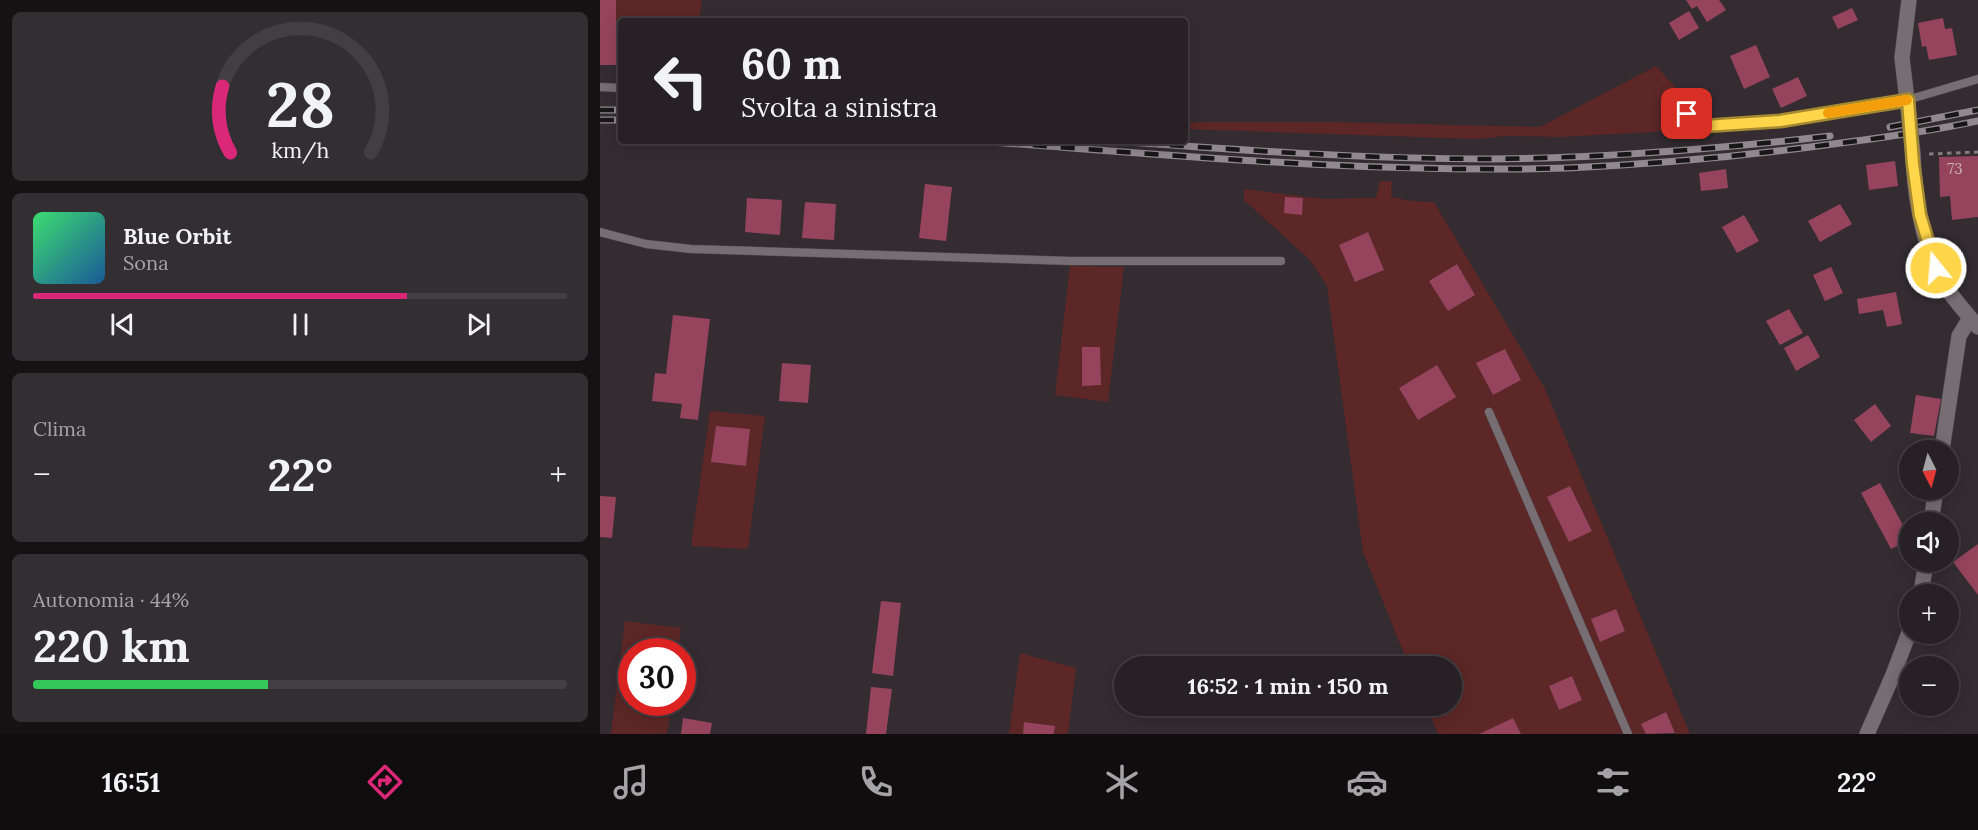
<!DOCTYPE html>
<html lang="it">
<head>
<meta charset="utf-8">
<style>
	body { margin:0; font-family:Lora,serif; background:#332e32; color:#f1f3f6; height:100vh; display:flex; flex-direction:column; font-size:22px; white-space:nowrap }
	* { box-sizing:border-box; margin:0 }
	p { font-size:20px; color:#a4a3a7 }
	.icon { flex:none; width:33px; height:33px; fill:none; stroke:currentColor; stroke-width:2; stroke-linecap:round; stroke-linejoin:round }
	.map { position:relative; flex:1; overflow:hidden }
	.drawer { display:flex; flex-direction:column; gap:12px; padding:12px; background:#151214; width:600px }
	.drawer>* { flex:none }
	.banner { position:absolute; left:18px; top:18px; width:570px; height:126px; border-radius:6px; box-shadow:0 3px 15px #0003,0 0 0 2px #433e42; background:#272125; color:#f1f3f6; overflow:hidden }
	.needle { width:39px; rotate:174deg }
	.tools { position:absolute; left:1299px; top:440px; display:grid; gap:12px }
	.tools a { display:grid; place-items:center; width:60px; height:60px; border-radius:50%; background:#272125; box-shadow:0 3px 15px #0003,0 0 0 2px #433e42; font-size:30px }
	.speed { position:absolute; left:18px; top:638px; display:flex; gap:12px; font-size:30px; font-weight:700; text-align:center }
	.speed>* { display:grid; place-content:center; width:78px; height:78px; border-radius:50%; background:#272125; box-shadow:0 3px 15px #0003,0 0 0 2px #433e42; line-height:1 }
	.speed .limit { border:9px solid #d22; background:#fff; color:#111 }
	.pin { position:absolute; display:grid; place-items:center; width:51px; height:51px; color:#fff; margin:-26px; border-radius:12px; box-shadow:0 3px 9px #0006 }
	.me { position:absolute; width:66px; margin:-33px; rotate:343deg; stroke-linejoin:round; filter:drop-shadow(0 0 4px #0008) }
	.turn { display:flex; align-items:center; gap:21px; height:126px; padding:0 24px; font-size:27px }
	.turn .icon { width:78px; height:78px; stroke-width:2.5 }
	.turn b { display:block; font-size:42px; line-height:51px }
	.big { font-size:45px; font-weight:800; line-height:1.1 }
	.drawer .card { flex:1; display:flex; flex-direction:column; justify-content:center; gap:9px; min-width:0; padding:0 21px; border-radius:9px; background:#332e32 }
	.drawer .dial { align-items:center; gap:0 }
	.dial svg { height:156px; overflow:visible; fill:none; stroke:#433e42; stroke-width:7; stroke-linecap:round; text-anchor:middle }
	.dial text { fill:#f1f3f6; stroke:none }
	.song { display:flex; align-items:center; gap:18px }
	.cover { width:72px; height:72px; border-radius:9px; background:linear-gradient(135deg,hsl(140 70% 55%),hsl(210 70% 35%)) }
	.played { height:6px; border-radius:3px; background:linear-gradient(90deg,#db2777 70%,#433e42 70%) }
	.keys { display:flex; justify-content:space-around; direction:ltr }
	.heat { display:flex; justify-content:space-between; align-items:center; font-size:33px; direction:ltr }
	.charge { height:9px; border-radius:4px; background:linear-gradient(90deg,#34c759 44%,#433e42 0) }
	.trip { position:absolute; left:514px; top:656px; width:348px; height:60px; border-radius:30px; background:#272125; box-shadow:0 3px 15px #0003,0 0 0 2px #433e42; font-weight:800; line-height:60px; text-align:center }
	.menu { display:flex; height:96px; justify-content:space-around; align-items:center; background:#100d0f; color:#a4a3a7 }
	.menu .icon { width:42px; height:42px }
	.menu .active { color:#db2777 }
	.menu b { font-size:27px; color:#f1f3f6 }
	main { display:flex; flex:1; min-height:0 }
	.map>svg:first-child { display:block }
	.green { fill:#5c2726; fill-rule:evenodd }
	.building { fill:#96445e }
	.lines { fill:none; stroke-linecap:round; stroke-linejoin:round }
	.service-casing { stroke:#524a4f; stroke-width:9 }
	.minor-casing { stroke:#524a4f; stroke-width:16 }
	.path { stroke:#837c80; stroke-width:3; stroke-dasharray:4.5 4.5; stroke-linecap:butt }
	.service { stroke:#776e73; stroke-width:8 }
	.minor { stroke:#776e73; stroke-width:15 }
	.rail-casing { stroke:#90898d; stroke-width:7 }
	.rail { stroke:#191618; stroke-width:4.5; stroke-dasharray:14; stroke-linecap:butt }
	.minor-bridge-casing { stroke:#524a4f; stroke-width:16; stroke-linecap:butt }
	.minor-bridge { stroke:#776e73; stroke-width:15 }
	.route-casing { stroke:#a68a30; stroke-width:15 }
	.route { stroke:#ffd54a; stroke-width:10 }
	.slow { stroke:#f59e0b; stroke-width:10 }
	.labels { text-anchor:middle; stroke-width:6; stroke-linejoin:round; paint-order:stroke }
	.number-label { font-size:15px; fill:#cab2ba }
</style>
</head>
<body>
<main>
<section class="drawer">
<div class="card dial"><svg viewBox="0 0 100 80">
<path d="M14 69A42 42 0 1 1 86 69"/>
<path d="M14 69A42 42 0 0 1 10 35" stroke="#db2777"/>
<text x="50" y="56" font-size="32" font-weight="700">28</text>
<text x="50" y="72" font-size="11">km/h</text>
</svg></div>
<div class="card">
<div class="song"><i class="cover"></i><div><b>Blue Orbit</b><p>Sona</p></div></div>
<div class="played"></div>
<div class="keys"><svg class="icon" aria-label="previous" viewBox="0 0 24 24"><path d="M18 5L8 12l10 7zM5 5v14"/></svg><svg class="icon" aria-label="pause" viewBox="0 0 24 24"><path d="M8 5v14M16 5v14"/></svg><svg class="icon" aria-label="next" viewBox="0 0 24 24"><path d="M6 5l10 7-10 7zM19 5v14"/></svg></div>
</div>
<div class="card"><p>Clima</p>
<div class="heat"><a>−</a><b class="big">22°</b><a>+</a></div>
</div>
<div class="card"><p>Autonomia · 44%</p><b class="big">220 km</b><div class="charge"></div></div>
</section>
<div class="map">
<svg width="1378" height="734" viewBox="0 0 1378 734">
	<rect width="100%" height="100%" fill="#342c31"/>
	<!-- green -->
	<g class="green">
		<polygon points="16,0 102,0 99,21 21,21 21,35 16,35"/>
		<path d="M 1056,66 L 1076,88 C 1075,105 1072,120 1088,130 L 960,137 L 906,136 L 877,139 L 585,129 L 585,123 L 595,122 L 733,122 L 940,127 Z"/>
		<path d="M 780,181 L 792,181 L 791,197 L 812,201 L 834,202 L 945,389 L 1090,734 L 1074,734 L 1075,733 L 1065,712 L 1042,724 L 1046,734 L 921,734 L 913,718 L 879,734 L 838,734 L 826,705 L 852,705 L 852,666 L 809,666 L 763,552 L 727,286 L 709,259 L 644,200 L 644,189 L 724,199 L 776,198 ZM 768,232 L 784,270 L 755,282 L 739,245 ZM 857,264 L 875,295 L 848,311 L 829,281 ZM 905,349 L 921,380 L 893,395 L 877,363 ZM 837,365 L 855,397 L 818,420 L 799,388 ZM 970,486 L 992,530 L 992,531 L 948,497 ZM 1016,609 L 1025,631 L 1000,642 L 991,619 ZM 972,676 L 982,700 L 959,710 L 949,686 Z"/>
		<path d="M 470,266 L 524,267 L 508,402 L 455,395 ZM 482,347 L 500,347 L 501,385 L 482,385 Z"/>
		<path d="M 110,411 L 165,416 L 148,549 L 91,546 ZM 116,426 L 150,429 L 146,466 L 112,462 Z"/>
		<polygon points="25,621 81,628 78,651 32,651 28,681 31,682 32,702 72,702 67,734 11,734"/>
		<polygon points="420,653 476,668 468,734 454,734 455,726 425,722 423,734 409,734"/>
	</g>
	<!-- building -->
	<g class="building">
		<polygon points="0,0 16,0 16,35 21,35 21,65 0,65"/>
		<polygon points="1086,0 1119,0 1126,10 1107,22 1097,6 1092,9"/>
		<polygon points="1252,8 1258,20 1238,29 1232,17"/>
		<polygon points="1089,11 1099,28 1079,40 1069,23"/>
		<polygon points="1343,18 1345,29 1352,28 1357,55 1329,60 1326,46 1322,47 1318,23"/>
		<polygon points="1156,45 1170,77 1144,89 1130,56"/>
		<polygon points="1198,77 1207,96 1181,108 1172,89"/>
		<polygon points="1378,156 1378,217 1352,220 1350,196 1340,197 1339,157"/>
		<polygon points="1295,161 1298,186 1269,190 1266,165"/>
		<polygon points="1126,169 1128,188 1101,191 1099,173"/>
		<polygon points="325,184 352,187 346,241 319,238"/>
		<polygon points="685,197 703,198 702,215 684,213"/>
		<polygon points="147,198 182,200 180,235 145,232"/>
		<polygon points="205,202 236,204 234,240 202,238"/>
		<polygon points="1240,204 1252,224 1220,242 1208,221"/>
		<polygon points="1144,215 1159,241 1137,253 1122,227"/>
		<polygon points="768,232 784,270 755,282 739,245"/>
		<polygon points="857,264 875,295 848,311 829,281"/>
		<polygon points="1231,267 1243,293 1225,301 1213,275"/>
		<polygon points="1296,292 1302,324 1287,327 1283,310 1259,314 1257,299"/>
		<polygon points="1189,309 1203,333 1180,345 1166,321"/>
		<polygon points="73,315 110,319 98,420 80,418 82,404 52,401 55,373 66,374"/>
		<polygon points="1208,335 1220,357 1196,371 1184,348"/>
		<polygon points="482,347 500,347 501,385 482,386"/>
		<polygon points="905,349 921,380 893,395 876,363"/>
		<polygon points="182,363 211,365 208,403 179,401"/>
		<polygon points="837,365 856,397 818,420 799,388"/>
		<polygon points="1316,395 1341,399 1334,436 1310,433"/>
		<polygon points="1275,404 1291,426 1271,442 1254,420"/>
		<polygon points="116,426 150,429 146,466 111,462"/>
		<polygon points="1280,483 1310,538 1310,540 1291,549 1261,493"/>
		<polygon points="970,486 992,531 969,542 947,497"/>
		<polygon points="0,496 16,497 12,538 0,537"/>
		<polygon points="1378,544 1378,595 1353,562"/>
		<polygon points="281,601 301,603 293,676 272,673"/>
		<polygon points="1016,609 1025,631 1000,642 991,619"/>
		<polygon points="972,676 982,700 959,710 949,686"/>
		<polygon points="271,687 292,689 286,734 266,734"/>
		<polygon points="1066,712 1075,733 1046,734 1041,724"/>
		<polygon points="83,718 112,723 110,734 81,734"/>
		<polygon points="913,718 921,734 879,734"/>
		<polygon points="424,722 455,726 454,734 423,734"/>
	</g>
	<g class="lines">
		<!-- service casing -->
		<g class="service-casing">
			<g id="service">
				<polyline points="0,87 21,88"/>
				<path d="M 1088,109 C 1087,118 1091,124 1100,127 L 1180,121 L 1254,109 L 1307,100 L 1378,79"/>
				<polyline points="0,232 46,244 91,249 472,261 681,261"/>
				<polyline points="889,412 1028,734"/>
			</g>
		</g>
		<!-- minor casing -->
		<g class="minor-casing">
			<g id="minor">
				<polyline points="1307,100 1302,58 1309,0"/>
				<path d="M 1313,154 C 1314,190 1321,233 1335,267 C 1344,289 1363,309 1378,327"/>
				<polyline points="1342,450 1359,336 1370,318"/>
				<polyline points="1331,522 1336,489"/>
				<polyline points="1321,594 1326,561"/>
				<polyline points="1267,734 1293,675 1310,630"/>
			</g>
		</g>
		<!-- path -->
		<polyline class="path" points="1329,154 1378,152"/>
		<!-- service -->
		<use href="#service" class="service"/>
		<!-- minor -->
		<use href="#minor" class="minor"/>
		<!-- rail casing -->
		<g class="rail-casing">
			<g id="rail">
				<polyline points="0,110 21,110"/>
				<polyline points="0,120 21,120"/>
				<polyline points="1290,127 1378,110"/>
				<path d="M 377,141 C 573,155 770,174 967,168 C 1056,164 1145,156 1233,144 C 1282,138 1330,131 1378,121"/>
				<path d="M 514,141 C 639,150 765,159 891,159 C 1004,158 1117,149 1230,136"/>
			</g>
		</g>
		<!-- rail -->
		<use href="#rail" class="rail"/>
		<!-- minor-bridge casing -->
		<g class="minor-bridge-casing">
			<polyline id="minor-bridge" points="1307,100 1313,154"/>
		</g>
		<!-- minor-bridge -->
		<use href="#minor-bridge" class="minor-bridge"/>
	</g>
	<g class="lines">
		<!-- route casing -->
		<g class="route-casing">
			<path id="route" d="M 1087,114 C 1090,123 1095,127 1105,126 L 1180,121 L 1308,100 L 1313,164 L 1320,215 L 1336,268"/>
		</g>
		<!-- route -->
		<use href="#route" class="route"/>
		<!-- slow -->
		<polyline class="slow" points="1228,113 1307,100"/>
	</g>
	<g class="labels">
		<!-- number labels -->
		<g class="number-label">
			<text x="1355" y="174">73</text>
		</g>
	</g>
</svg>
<div class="tools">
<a><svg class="needle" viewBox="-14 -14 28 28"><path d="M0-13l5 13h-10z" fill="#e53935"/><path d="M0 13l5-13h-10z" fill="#a4a3a7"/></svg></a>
<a><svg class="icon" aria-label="sound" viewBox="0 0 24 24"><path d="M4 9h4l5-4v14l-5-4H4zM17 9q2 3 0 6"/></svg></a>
<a>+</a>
<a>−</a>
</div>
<div class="speed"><div class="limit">30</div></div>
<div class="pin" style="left:1087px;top:114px;background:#d93025"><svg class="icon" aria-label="arrive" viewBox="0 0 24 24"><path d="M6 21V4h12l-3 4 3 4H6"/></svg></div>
<svg class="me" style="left:1336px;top:268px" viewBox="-20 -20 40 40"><circle r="17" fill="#ffd54a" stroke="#fff" stroke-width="3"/><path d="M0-11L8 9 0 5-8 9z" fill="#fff"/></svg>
<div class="trip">16:52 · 1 min · 150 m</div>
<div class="banner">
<div class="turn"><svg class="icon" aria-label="left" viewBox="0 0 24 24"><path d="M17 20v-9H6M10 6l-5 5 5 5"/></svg><div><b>60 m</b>Svolta a sinistra</div></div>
</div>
</div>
</main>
<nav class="menu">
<b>16:51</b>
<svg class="icon active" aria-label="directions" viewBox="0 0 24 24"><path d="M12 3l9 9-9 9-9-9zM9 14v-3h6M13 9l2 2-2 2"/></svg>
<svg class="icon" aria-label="music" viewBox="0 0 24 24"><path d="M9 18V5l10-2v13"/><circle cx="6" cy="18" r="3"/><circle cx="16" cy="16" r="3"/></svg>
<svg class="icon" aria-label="phone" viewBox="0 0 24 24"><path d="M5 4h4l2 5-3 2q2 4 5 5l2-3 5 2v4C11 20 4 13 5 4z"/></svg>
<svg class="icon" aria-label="climate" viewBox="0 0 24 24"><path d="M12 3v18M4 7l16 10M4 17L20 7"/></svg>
<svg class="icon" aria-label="car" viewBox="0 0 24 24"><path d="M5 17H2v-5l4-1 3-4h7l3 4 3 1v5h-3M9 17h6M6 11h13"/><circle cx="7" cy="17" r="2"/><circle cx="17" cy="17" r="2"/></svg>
<svg class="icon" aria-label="filters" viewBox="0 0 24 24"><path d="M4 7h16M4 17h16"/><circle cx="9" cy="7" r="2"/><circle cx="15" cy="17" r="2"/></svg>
<b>22°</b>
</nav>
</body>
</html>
